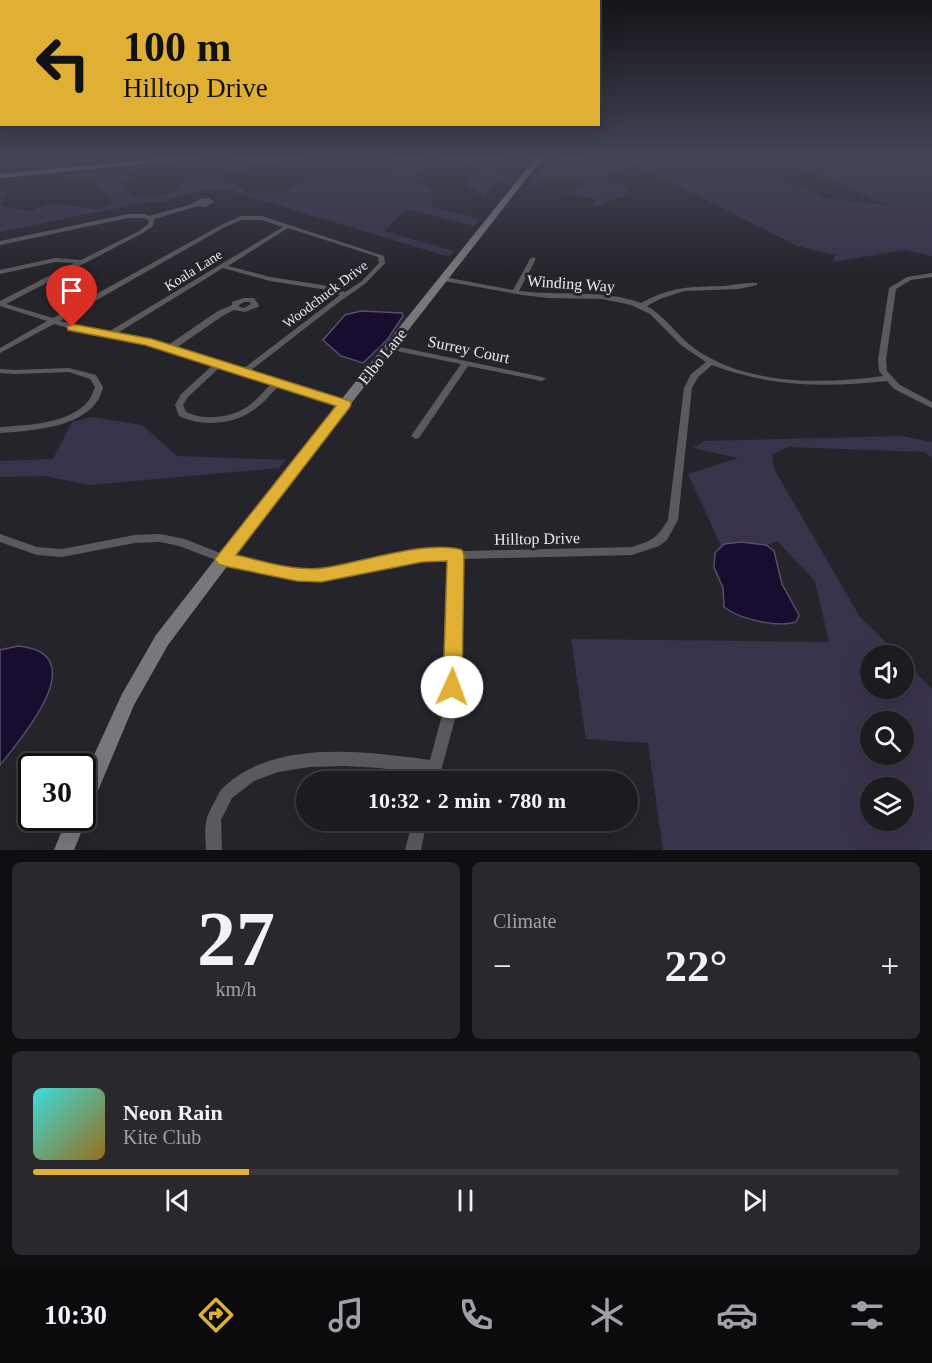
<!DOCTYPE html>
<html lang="en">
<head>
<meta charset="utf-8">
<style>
	body { margin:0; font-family:Georgia,serif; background:#29282d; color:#f1f3f6; height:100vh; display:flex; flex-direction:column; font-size:22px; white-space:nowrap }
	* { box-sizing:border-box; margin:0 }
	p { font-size:20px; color:#a0a1a5 }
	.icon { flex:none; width:33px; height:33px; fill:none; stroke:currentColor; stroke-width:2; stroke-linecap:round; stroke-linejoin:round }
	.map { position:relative; height:850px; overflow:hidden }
	.drawer { display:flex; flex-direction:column; gap:12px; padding:12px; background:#0f0f12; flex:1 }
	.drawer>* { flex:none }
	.top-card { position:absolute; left:0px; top:0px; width:600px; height:126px; box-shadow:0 6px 24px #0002,0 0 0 2px #3a393e; background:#e0b034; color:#111; overflow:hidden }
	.buttons { position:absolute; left:860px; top:645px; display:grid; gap:12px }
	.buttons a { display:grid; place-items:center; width:54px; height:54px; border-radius:50%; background:#1c1b20; box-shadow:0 6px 24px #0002,0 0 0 2px #3a393e; font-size:30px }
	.speed { position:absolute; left:18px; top:753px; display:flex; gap:12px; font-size:30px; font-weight:700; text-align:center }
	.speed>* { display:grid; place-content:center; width:78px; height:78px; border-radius:50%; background:#1c1b20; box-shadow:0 6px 24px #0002,0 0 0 2px #3a393e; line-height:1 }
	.speed .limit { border:3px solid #111; border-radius:9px; background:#fff; color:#111 }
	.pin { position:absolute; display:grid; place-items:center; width:51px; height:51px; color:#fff; margin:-62px -26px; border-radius:50% 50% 50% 0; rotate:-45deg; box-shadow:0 0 6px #0007 }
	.pin .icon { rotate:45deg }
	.me { position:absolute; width:66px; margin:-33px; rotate:2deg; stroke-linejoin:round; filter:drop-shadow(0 0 4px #0008) }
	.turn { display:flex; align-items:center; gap:21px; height:126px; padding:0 24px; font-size:27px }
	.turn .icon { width:78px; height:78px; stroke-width:2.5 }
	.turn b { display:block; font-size:42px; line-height:51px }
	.big { font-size:45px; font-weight:700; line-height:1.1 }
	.drawer .card { flex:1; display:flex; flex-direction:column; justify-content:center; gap:9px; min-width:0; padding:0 21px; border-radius:9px; background:#29282d }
	.drawer .dial { align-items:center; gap:0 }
	.dial b { font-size:78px; line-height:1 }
	.song { display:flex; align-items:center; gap:18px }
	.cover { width:72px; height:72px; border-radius:9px; background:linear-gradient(135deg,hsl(180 70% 55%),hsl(40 70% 35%)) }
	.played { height:6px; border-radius:3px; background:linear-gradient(90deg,#e0b034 25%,#3a393e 25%) }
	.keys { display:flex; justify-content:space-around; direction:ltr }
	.heat { display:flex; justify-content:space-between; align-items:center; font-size:33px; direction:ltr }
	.drawer .tiles { flex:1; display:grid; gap:12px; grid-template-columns:1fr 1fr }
	.card:last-child { grid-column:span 2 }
	.trip { position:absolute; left:296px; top:771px; width:342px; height:60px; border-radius:30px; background:#1c1b20; box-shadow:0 6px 24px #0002,0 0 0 2px #3a393e; font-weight:700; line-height:60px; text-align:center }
	.menu { display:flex; height:96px; justify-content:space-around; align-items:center; background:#0b0b0d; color:#a0a1a5 }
	.menu .icon { width:42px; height:42px }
	.menu .current { color:#e0b034 }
	.menu b { font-size:27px; color:#f1f3f6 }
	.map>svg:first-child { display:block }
	.built { fill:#2e2b38 }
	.green { fill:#39324b; fill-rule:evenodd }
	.water { fill:#180c2f; stroke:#574e68; stroke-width:1.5 }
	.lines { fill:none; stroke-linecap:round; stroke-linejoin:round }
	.street { fill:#5a5a5d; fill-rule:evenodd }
	.secondary { fill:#78777c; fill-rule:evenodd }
	.route { fill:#e0b034; stroke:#927222; stroke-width:1.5 }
	.labels { text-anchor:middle; stroke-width:6; stroke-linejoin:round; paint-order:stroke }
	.far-street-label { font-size:14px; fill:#e9e8ed; stroke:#26242b }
	.street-label { font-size:16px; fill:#e9e8ed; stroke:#26242b }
</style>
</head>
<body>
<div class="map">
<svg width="932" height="850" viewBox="0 0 932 850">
	<rect width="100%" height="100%" fill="#26242b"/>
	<!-- built -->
	<polygon class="built" points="775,156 932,156 932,194 874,201"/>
	<!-- green -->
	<g class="green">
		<path d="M 260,156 L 300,156 L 304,161 L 252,165 L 223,177 L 249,193 L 286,191 L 316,169 L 347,174 L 394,169 L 391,157 L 507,156 L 505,159 L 512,163 L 500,171 L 504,176 L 513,178 L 509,184 L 496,182 L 484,196 L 466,185 L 480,168 L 476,164 L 424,158 L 426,170 L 412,182 L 431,189 L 432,207 L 480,219 L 474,226 L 406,209 L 384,231 L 451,250 L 454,251 L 449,257 L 228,190 L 202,190 L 162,202 L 141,203 L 0,232 L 0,192 L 8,189 L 2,206 L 29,211 L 53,203 L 96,209 L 112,205 C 110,193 98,190 94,179 L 72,181 L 70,178 L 85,172 L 132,168 L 135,169 L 124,184 L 133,197 L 170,194 L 188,177 L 222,174 L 226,159 Z"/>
		<polygon points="552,156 610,156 621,160 635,156 665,171 696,174 756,168 828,199 887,205 808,171 870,156 932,156 932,256 904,250 833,262 835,255 797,246 635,164 606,176 627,189 624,196 593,208 596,199 565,194 585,187 582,177 537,181 539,188 530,186 545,165 563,168 579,163 550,158"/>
		<polygon points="92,417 142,425 177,456 286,460 279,468 89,485 45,476 0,477 0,461 53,459 72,422"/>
		<path d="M 902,436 L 932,442 L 932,458 L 925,452 L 789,447 L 772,454 L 774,469 L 860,617 L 899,655 L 870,656 L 870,688 L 903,688 L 903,660 L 932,689 L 932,850 L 663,850 L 648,743 L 586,739 L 571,639 L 829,642 L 815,581 L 777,541 L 766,546 L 798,620 L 724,607 L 721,546 L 688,474 L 738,458 L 693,448 L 704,441 ZM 870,722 L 903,722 L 903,754 L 870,754 ZM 870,788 L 903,788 L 903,820 L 870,820 Z"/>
	</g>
	<!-- water -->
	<g class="water">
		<polygon points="361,311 402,313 403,316 387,340 363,363 341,356 323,340 345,315"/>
		<path d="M 741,542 L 766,545 L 774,551 L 782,584 L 799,615 L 796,622 C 778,628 739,619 724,607 L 723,588 L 714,567 L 715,553 L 724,544 Z"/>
		<path d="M 18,646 C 95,653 22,738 0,765 L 0,650 Z"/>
	</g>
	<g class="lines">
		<!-- street -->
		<g class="street">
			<path d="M 209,198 L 214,202 L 205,207 L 198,206 L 154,219 L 153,226 L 143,233 L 6,304 L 53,318 L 221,225 L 241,216 L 262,216 L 384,256 L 385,263 L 366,283 L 335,305 L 250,371 L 348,402 L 349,404 L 348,406 L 342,406 L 279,386 C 271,393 264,403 255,409 C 234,425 202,427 179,416 L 175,405 L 181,394 L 213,365 L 160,348 L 72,329 L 54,324 L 0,353 L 0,348 L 47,321 L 0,306 L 0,301 L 74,263 L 55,262 L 0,274 L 0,270 L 55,258 L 81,260 L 139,231 L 148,224 L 149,221 L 143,218 L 128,218 L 0,245 L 0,241 L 128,214 L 144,214 L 149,216 L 192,204 L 200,199 ZM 242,220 L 262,220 L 283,227 L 108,332 L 60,321 L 225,227 ZM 288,228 L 378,257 L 379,263 L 362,281 L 345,292 L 322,285 L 270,277 L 228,266 ZM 223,268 L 270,281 L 321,289 L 340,295 L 243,369 L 176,348 L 224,315 L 234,310 L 245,312 L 258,307 L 259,305 L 254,298 L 243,298 L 232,302 L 232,305 L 218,311 L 168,345 L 116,334 ZM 244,302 L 249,302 L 251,304 L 244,308 L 239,307 L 239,305 ZM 220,367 L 272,383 C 264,391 256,401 247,407 C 230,418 204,421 186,412 L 183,405 L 188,397 Z"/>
			<path d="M 533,257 L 536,259 L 519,291 C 558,296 605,289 641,303 C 672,286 690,287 724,286 C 735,285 747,282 757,283 L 757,285 L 739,289 L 684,291 L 660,299 L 647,306 C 666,317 677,336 695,349 C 749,386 822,384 883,376 L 879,371 L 878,360 L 889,288 L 907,277 L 932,273 L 932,277 L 911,280 L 896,289 L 886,360 L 887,371 L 900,385 L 932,402 L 932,408 L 894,389 L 887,381 C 825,388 770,387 712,365 L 698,377 L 692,388 L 678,520 L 667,540 L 659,546 L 632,555 L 461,559 L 458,687 L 455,719 L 438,782 L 424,782 L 426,774 L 379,768 L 345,766 L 310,767 L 278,772 L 254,781 L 232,798 L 221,820 L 222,850 L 206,850 C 206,841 204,831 206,822 C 207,815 211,808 215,801 C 217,797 219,792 222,789 C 224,786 229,783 232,780 C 284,740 369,752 430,760 L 441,719 L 446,687 L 450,560 L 422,560 L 321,579 L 297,578 L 224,563 L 179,546 L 160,542 L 135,543 L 62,557 L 37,555 L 0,542 L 0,534 L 37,547 L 62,549 L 135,535 L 160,534 L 185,539 L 225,555 L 297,570 L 321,571 L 422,552 L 632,547 C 653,540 656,539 668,520 L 684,388 L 691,374 L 706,362 L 682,346 L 650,314 L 631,305 L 602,299 L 548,298 L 522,295 L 444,281 L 441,279 L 444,277 L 513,290 L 530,259 Z"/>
			<polygon points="387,345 390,345 542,377 546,379 542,381 468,366 419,438 416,439 411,436 461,364 387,349 386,347"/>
			<path d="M 69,368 L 96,375 L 103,387 C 102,391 100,397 98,400 C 80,428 30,431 0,433 L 0,427 C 27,425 71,424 89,400 C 92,396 93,391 95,387 L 90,379 L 69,372 L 15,374 L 0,373 L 0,369 L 15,370 Z"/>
			<polygon points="413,820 427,820 421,850 405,850"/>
		</g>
		<!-- secondary -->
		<g class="secondary">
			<polygon points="191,156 221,156 0,178 0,174"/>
			<polygon points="537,156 544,156 297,473 168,645 134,705 89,812 85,813 87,818 74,850 54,850 67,818 82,818 82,781 122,694 156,635 287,467"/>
		</g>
	</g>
	<!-- sky -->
	<linearGradient id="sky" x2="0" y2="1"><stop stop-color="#151418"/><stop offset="0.57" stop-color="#414555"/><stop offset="1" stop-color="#414555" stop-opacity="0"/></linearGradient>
	<rect width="932" height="275" fill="url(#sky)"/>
	<!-- route -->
	<path class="route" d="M 72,324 L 152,339 L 350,401 L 351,404 L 350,407 L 236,555 C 264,561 295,572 323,568 C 359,563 429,539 462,550 L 464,555 L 462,687 L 459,693 L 452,696 L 446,693 L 443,687 L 447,561 L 422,562 L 321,582 L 297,581 L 224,566 L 218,564 L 215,559 L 336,406 L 145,345 L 68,330 L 67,327 Z"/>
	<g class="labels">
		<!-- far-street labels -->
		<g class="far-street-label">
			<text transform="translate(193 270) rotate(-32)" y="5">Koala Lane</text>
			<text transform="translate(325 294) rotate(-37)" y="5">Woodchuck Drive</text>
		</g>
		<!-- street labels -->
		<g class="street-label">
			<text transform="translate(571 283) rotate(4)" y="6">Winding Way</text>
			<text transform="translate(469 349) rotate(12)" y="6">Surrey Court</text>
			<text transform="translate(382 356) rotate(-51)" y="6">Elbo Lane</text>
			<text transform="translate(537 538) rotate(-1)" y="6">Hilltop Drive</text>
		</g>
	</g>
</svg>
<div class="buttons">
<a><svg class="icon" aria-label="sound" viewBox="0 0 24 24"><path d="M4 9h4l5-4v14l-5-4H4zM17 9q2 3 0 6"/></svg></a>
<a><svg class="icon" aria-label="search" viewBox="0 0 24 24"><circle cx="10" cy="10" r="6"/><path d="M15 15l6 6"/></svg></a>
<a><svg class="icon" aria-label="layers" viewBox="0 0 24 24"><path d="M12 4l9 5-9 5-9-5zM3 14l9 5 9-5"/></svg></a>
</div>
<div class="speed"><div class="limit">30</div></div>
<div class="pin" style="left:72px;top:327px;background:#d93025"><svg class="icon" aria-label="arrive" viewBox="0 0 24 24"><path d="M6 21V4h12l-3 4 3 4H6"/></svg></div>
<svg class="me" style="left:452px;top:687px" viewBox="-20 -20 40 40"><circle r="19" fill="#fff"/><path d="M0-13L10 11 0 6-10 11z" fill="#e0b034"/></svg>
<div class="trip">10:32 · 2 min · 780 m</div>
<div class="top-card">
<div class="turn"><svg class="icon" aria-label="left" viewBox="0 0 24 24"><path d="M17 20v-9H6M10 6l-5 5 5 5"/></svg><div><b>100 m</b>Hilltop Drive</div></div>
</div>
</div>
<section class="drawer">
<div class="tiles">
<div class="card dial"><b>27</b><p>km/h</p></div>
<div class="card"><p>Climate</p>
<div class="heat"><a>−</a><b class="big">22°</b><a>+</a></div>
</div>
<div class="card">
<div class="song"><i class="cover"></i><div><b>Neon Rain</b><p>Kite Club</p></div></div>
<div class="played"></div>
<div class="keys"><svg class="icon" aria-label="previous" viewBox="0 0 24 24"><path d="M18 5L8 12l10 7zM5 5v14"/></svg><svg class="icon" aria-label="pause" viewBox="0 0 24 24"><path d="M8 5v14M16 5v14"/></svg><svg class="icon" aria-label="next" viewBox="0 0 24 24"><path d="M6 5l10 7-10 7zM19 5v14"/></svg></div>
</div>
</div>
</section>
<nav class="menu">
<b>10:30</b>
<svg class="icon current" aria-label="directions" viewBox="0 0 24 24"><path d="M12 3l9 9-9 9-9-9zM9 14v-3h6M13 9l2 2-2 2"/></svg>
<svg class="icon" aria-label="music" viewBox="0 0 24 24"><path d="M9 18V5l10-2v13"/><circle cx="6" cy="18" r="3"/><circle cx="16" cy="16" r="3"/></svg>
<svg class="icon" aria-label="phone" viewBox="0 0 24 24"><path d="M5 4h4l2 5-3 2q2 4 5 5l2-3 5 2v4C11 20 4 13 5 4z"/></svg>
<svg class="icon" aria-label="climate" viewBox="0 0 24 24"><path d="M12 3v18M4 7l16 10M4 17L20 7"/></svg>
<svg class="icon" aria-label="car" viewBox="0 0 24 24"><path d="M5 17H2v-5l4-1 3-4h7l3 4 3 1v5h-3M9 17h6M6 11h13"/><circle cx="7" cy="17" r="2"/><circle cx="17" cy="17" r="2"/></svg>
<svg class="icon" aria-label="filters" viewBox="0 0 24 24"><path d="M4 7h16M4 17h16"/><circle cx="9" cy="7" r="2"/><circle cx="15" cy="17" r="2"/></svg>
</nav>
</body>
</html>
